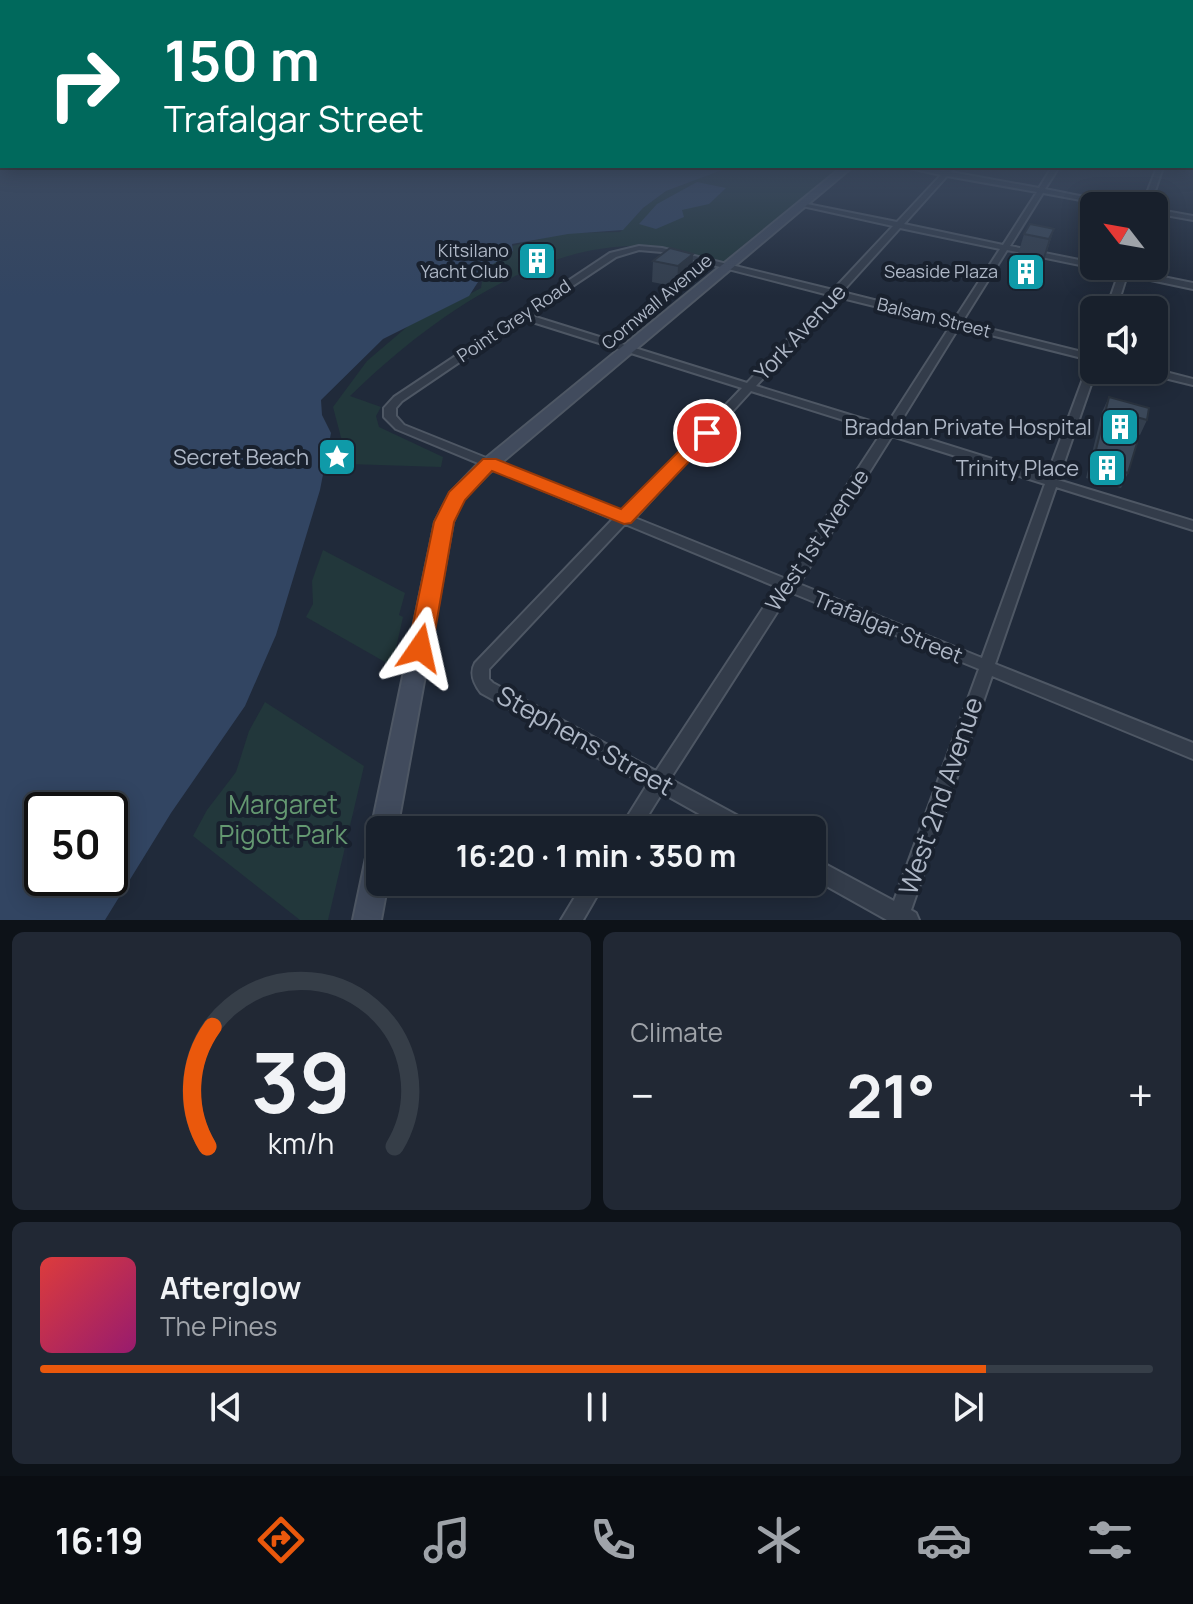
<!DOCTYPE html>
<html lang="en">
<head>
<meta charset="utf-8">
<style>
	body { margin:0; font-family:Manrope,sans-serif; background:#212834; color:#f1f3f6; height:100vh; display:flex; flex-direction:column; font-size:30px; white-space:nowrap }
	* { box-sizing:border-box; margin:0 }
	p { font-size:26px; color:#9fa3a9 }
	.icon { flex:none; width:44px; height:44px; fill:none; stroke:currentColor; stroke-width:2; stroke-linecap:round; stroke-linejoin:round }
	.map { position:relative; height:920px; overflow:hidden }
	.panel { display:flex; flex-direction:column; gap:12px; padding:12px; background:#0d1218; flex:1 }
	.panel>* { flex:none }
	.hud { position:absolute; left:0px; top:0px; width:1194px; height:168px; box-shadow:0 4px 20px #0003,0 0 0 2px #363e48; background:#00695c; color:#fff; overflow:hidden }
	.needle { width:52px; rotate:301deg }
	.controls { position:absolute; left:1080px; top:192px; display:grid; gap:16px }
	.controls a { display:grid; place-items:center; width:88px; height:88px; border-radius:12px; background:#18202c; box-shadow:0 4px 20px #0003,0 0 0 2px #363e48; font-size:40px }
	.speed { position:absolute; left:24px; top:792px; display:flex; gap:16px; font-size:40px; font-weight:700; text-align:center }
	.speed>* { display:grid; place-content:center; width:104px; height:104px; border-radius:50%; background:#18202c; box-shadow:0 4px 20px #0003,0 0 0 2px #363e48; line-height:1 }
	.speed .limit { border:4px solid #111; border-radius:12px; background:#fff; color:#111 }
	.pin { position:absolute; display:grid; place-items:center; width:68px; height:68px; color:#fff; margin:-34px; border:4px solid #fff; border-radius:50%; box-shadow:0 2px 8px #0007 }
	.me { position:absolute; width:88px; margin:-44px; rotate:11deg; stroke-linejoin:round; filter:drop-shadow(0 0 6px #0008) }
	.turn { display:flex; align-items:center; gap:28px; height:168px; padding:0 32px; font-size:36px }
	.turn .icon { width:104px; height:104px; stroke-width:2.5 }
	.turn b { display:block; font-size:56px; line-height:68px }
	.big { font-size:60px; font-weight:700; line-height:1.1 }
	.panel .widget { flex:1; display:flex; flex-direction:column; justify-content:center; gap:12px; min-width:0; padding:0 28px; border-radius:12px; background:#212834 }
	.panel .dial { align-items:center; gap:0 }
	.dial svg { height:208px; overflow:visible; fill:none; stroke:#363e48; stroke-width:7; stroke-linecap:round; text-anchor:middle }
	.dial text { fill:#f1f3f6; stroke:none }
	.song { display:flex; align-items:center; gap:24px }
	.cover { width:96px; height:96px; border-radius:12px; background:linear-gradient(135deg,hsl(0 70% 55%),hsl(320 70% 35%)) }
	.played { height:8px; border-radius:4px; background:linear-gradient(90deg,#ea580c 85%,#363e48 85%) }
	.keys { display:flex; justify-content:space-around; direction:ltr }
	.heat { display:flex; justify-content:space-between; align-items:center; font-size:44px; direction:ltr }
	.panel .tiles { flex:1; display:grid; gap:12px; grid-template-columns:1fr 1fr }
	.widget:last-child { grid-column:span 2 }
	.trip { position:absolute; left:366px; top:816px; width:460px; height:80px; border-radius:12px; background:#18202c; box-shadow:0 4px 20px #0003,0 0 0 2px #363e48; font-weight:700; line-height:80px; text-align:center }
	.dock { display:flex; height:128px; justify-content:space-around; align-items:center; background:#0a0d12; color:#9fa3a9 }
	.dock .icon { width:56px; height:56px }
	.dock .current { color:#ea580c }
	.dock b { font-size:36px; color:#f1f3f6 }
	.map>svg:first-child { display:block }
	.green { fill:#22373b }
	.water { fill:#324562; fill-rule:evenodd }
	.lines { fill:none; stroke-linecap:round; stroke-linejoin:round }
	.minor-casing { stroke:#4e5764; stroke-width:4 }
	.secondary-casing { stroke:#4e5764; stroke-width:4 }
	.minor { fill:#333c4a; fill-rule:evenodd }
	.secondary { fill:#414b5d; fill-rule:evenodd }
	.wall { fill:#333e4d }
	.shaded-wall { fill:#29323e }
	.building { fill:#3b4859; stroke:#29323e; stroke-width:2 }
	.route { fill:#ea580c; stroke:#983908; stroke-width:2 }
	.labels { text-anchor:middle; stroke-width:8; stroke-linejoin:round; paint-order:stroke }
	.far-poi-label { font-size:18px; fill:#aeb7c6; stroke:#19212e; text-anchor:end }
	.far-street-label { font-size:18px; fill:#aeb7c6; stroke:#19212e }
	.street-label { font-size:22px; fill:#aeb7c6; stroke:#19212e }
	.poi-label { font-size:22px; fill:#aeb7c6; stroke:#19212e; text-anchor:end }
	.near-street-label { font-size:26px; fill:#aeb7c6; stroke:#19212e }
	.near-park-label { font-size:26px; fill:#649871; stroke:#19212e }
</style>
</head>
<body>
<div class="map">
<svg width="1193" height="920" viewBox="0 0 1193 920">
	<rect width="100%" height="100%" fill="#202a3a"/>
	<!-- green -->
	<g class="green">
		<path d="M 730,167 L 840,167 L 724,261 C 698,261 673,247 647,246 C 535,242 427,321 350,396 L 381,407 L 376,416 L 379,427 L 443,457 L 441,467 L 348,464 L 333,407 L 367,361 L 408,326 L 481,288 L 484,269 L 512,246 L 563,233 L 620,232 L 643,208 L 666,191 Z"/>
		<polygon points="323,550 405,593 399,615 403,617 392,666 306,617 313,604 312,581"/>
		<polygon points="265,702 364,766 328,920 300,920 193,836 207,810 236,772 249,731"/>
	</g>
	<!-- water -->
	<g class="water">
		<path d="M 0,167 L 730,167 L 666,191 L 643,208 L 623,230 L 568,234 L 512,244 L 513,251 L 487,268 L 469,296 L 383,339 L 321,400 L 322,415 L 331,433 L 320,490 L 276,635 L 245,706 L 171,813 L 105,920 L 0,920 ZM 110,810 L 110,878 L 42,878 L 42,810 Z"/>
		<polygon points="697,182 726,188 709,204 682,210 684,217 656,229 639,224 657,204"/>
	</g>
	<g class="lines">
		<!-- minor casing -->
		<g class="minor-casing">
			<g id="minor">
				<path d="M 906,167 L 923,167 L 944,171 L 948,167 L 955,167 L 951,172 L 1039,188 L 1052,167 L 1059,167 L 1045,189 L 1129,206 L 1113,206 L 1043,193 L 1010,246 L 1094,263 L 1094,266 L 1121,269 L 1122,266 L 1127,266 L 1129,270 L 1193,283 L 1193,289 L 1127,275 L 1116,310 L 1106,310 L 1119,273 L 1007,250 L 962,322 L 1094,355 L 1094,370 L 1096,370 L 1058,480 L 1193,521 L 1193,530 L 1056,487 L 995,664 L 1193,743 L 1193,759 L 992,676 L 911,910 L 916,913 L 919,920 L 887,920 L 812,878 L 812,857 L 894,901 L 979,669 L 790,592 L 670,779 L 753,824 L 755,830 L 728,830 L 662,793 L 639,830 L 619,830 L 647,785 L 481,693 C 474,684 469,674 475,663 L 613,519 L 396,429 L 384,417 L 384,408 L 394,397 L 610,253 L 639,246 L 662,248 L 833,290 L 893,226 L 798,205 L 802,203 L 897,222 L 941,175 ZM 947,176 L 1037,192 L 1003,245 L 904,224 ZM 900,228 L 1000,249 L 954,320 L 842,292 ZM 639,250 L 662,252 L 829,295 L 747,383 L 529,315 L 616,257 ZM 838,297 L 951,325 L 886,426 L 756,386 ZM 523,319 L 742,388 L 623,513 L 404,425 L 396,416 L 396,408 L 402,401 ZM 959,327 L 1090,360 L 1047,476 L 896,429 ZM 751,391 L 882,432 L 786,579 L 635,518 ZM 892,436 L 1045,484 L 982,658 L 799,584 ZM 625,524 L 777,587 L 656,771 L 493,683 L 489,679 L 489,669 Z"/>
				<polygon points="1157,167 1163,167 1150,206 1142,206"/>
				<polygon points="1154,209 1193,216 1193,220 1154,213"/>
				<polygon points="1154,369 1193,379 1193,385 1140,372 1139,370"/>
				<polygon points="584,882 605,882 583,920 561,920"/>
			</g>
		</g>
		<!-- secondary casing -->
		<g class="secondary-casing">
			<g id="secondary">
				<polygon points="842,167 852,167 488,474 463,499 453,522 397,830 380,830 380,840 375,838 371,830 435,522 450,493 476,466"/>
				<polygon points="380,841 380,882 388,882 381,920 353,920 367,853 371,844"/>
			</g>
		</g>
		<!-- minor -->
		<use href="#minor" class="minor"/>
		<!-- secondary -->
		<use href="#secondary" class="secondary"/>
	</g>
	<!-- wall -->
	<g class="wall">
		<polygon points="1054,229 1041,270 1036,280 1012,275 1024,234"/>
		<polygon points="693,254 692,275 677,287 652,282 653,261"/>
		<polygon points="1109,397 1147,420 1140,435 1127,432 1128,473 1121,488 1086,478 1102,412"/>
	</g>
	<!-- shaded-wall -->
	<g class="shaded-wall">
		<polygon points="1054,229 1041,270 1036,280 1049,239"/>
		<polygon points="693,254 692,275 677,287 678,266"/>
	</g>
	<!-- building -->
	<g class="building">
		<polygon points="1030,224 1050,228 1054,229 1049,239 1024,234"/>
		<polygon points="670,248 693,254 678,266 653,261"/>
		<polygon points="1109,397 1149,408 1147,420 1133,416 1131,423 1126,421 1127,439 1137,443 1128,473 1093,462"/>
	</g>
	<!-- sky -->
	<linearGradient id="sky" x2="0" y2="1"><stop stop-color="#121720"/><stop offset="0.56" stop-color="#3c4a60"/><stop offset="1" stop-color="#3c4a60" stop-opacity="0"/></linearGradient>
	<rect width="1193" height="296" fill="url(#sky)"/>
	<!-- route -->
	<polygon class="route" points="707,427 713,429 713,436 631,523 624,524 492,471 465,500 454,522 432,648 428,654 412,654 408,648 434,522 449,492 483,459 496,459 621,509 701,429"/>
	<!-- icons -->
	<defs>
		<g id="building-square" transform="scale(2)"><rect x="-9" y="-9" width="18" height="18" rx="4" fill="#0f9aa8" stroke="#19212e"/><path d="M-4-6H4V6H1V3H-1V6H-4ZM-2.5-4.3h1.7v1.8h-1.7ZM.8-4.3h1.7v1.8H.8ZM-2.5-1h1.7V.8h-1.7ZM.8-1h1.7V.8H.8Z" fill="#fff"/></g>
		<g id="sight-square" transform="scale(2)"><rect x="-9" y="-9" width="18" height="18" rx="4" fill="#0f9aa8" stroke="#19212e"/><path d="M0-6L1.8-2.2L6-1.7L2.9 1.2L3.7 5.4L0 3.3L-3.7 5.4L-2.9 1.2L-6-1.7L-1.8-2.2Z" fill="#fff"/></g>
	</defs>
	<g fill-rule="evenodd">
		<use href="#building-square" x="537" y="261"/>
		<use href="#building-square" x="1026" y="272"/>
		<use href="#building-square" x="1120" y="427"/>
		<use href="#sight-square" x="337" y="457"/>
		<use href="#building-square" x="1107" y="468"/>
	</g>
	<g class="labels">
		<!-- far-poi labels -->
		<g class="far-poi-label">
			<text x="509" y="257">Kitsilano<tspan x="509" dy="21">Yacht Club</tspan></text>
			<text x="998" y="278">Seaside Plaza</text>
		</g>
		<!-- far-street labels -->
		<g class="far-street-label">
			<text transform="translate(657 302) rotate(-40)" y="6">Cornwall Avenue</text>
			<text transform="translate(934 318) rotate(14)" y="6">Balsam Street</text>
			<text transform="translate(514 321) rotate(-34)" y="6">Point Grey Road</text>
		</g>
		<!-- street labels -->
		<g class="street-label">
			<text transform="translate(800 332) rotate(-47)" y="8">York Avenue</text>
			<text transform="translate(817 540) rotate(-56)" y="8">West 1st Avenue</text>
			<text transform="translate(888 627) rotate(22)" y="8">Trafalgar Street</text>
		</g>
		<!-- poi labels -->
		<g class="poi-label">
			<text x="1092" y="435">Braddan Private Hospital</text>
			<text x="309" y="465">Secret Beach</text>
			<text x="1079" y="476">Trinity Place</text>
		</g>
		<!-- near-street labels -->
		<g class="near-street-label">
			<text transform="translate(585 741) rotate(29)" y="9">Stephens Street</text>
			<text transform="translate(941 796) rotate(-71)" y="9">West 2nd Avenue</text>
		</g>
		<!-- near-park labels -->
		<g class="near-park-label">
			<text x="283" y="814">Margaret<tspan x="283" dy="30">Pigott Park</tspan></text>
		</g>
	</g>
</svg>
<div class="controls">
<a><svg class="needle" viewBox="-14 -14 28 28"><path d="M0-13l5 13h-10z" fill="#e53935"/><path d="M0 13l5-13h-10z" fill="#9fa3a9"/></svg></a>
<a><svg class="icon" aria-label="sound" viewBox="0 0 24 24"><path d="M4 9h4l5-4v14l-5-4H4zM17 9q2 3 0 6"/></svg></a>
</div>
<div class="speed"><div class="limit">50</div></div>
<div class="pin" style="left:707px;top:433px;background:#d93025"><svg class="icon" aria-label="arrive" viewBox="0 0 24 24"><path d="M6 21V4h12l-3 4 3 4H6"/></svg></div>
<svg class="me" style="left:420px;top:648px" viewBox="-20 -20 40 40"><path d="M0-17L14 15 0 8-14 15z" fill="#ea580c" stroke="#fff" stroke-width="4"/></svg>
<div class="trip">16:20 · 1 min · 350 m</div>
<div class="hud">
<div class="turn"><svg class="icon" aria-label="right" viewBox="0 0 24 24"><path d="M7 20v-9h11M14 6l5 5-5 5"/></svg><div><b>150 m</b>Trafalgar Street</div></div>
</div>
</div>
<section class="panel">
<div class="tiles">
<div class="widget dial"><svg viewBox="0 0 100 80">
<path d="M14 69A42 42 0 1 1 86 69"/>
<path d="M14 69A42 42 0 0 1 16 23" stroke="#ea580c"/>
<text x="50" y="56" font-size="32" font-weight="700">39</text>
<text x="50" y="72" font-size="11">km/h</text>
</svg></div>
<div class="widget"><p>Climate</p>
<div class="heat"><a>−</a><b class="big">21°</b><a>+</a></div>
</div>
<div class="widget">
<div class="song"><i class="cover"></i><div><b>Afterglow</b><p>The Pines</p></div></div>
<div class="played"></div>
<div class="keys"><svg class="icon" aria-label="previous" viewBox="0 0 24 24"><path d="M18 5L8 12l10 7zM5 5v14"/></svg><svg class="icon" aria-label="pause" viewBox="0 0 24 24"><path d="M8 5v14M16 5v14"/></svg><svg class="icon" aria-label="next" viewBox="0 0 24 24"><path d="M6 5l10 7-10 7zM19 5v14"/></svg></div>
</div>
</div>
</section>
<nav class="dock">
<b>16:19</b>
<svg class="icon current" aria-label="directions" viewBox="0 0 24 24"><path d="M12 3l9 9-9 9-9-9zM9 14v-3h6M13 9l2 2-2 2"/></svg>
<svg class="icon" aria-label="music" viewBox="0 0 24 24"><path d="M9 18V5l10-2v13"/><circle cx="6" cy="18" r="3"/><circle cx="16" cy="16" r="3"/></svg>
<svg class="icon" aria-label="phone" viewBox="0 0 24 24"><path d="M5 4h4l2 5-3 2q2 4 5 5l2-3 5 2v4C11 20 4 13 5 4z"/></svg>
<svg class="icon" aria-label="climate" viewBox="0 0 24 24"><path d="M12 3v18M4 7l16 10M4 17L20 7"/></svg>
<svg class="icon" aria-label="car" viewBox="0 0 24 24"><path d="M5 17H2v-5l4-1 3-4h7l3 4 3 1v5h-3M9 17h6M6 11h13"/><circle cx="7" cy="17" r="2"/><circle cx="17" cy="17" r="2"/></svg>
<svg class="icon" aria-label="filters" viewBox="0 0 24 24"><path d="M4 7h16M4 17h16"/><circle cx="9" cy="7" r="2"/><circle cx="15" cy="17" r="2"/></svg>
</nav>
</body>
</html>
